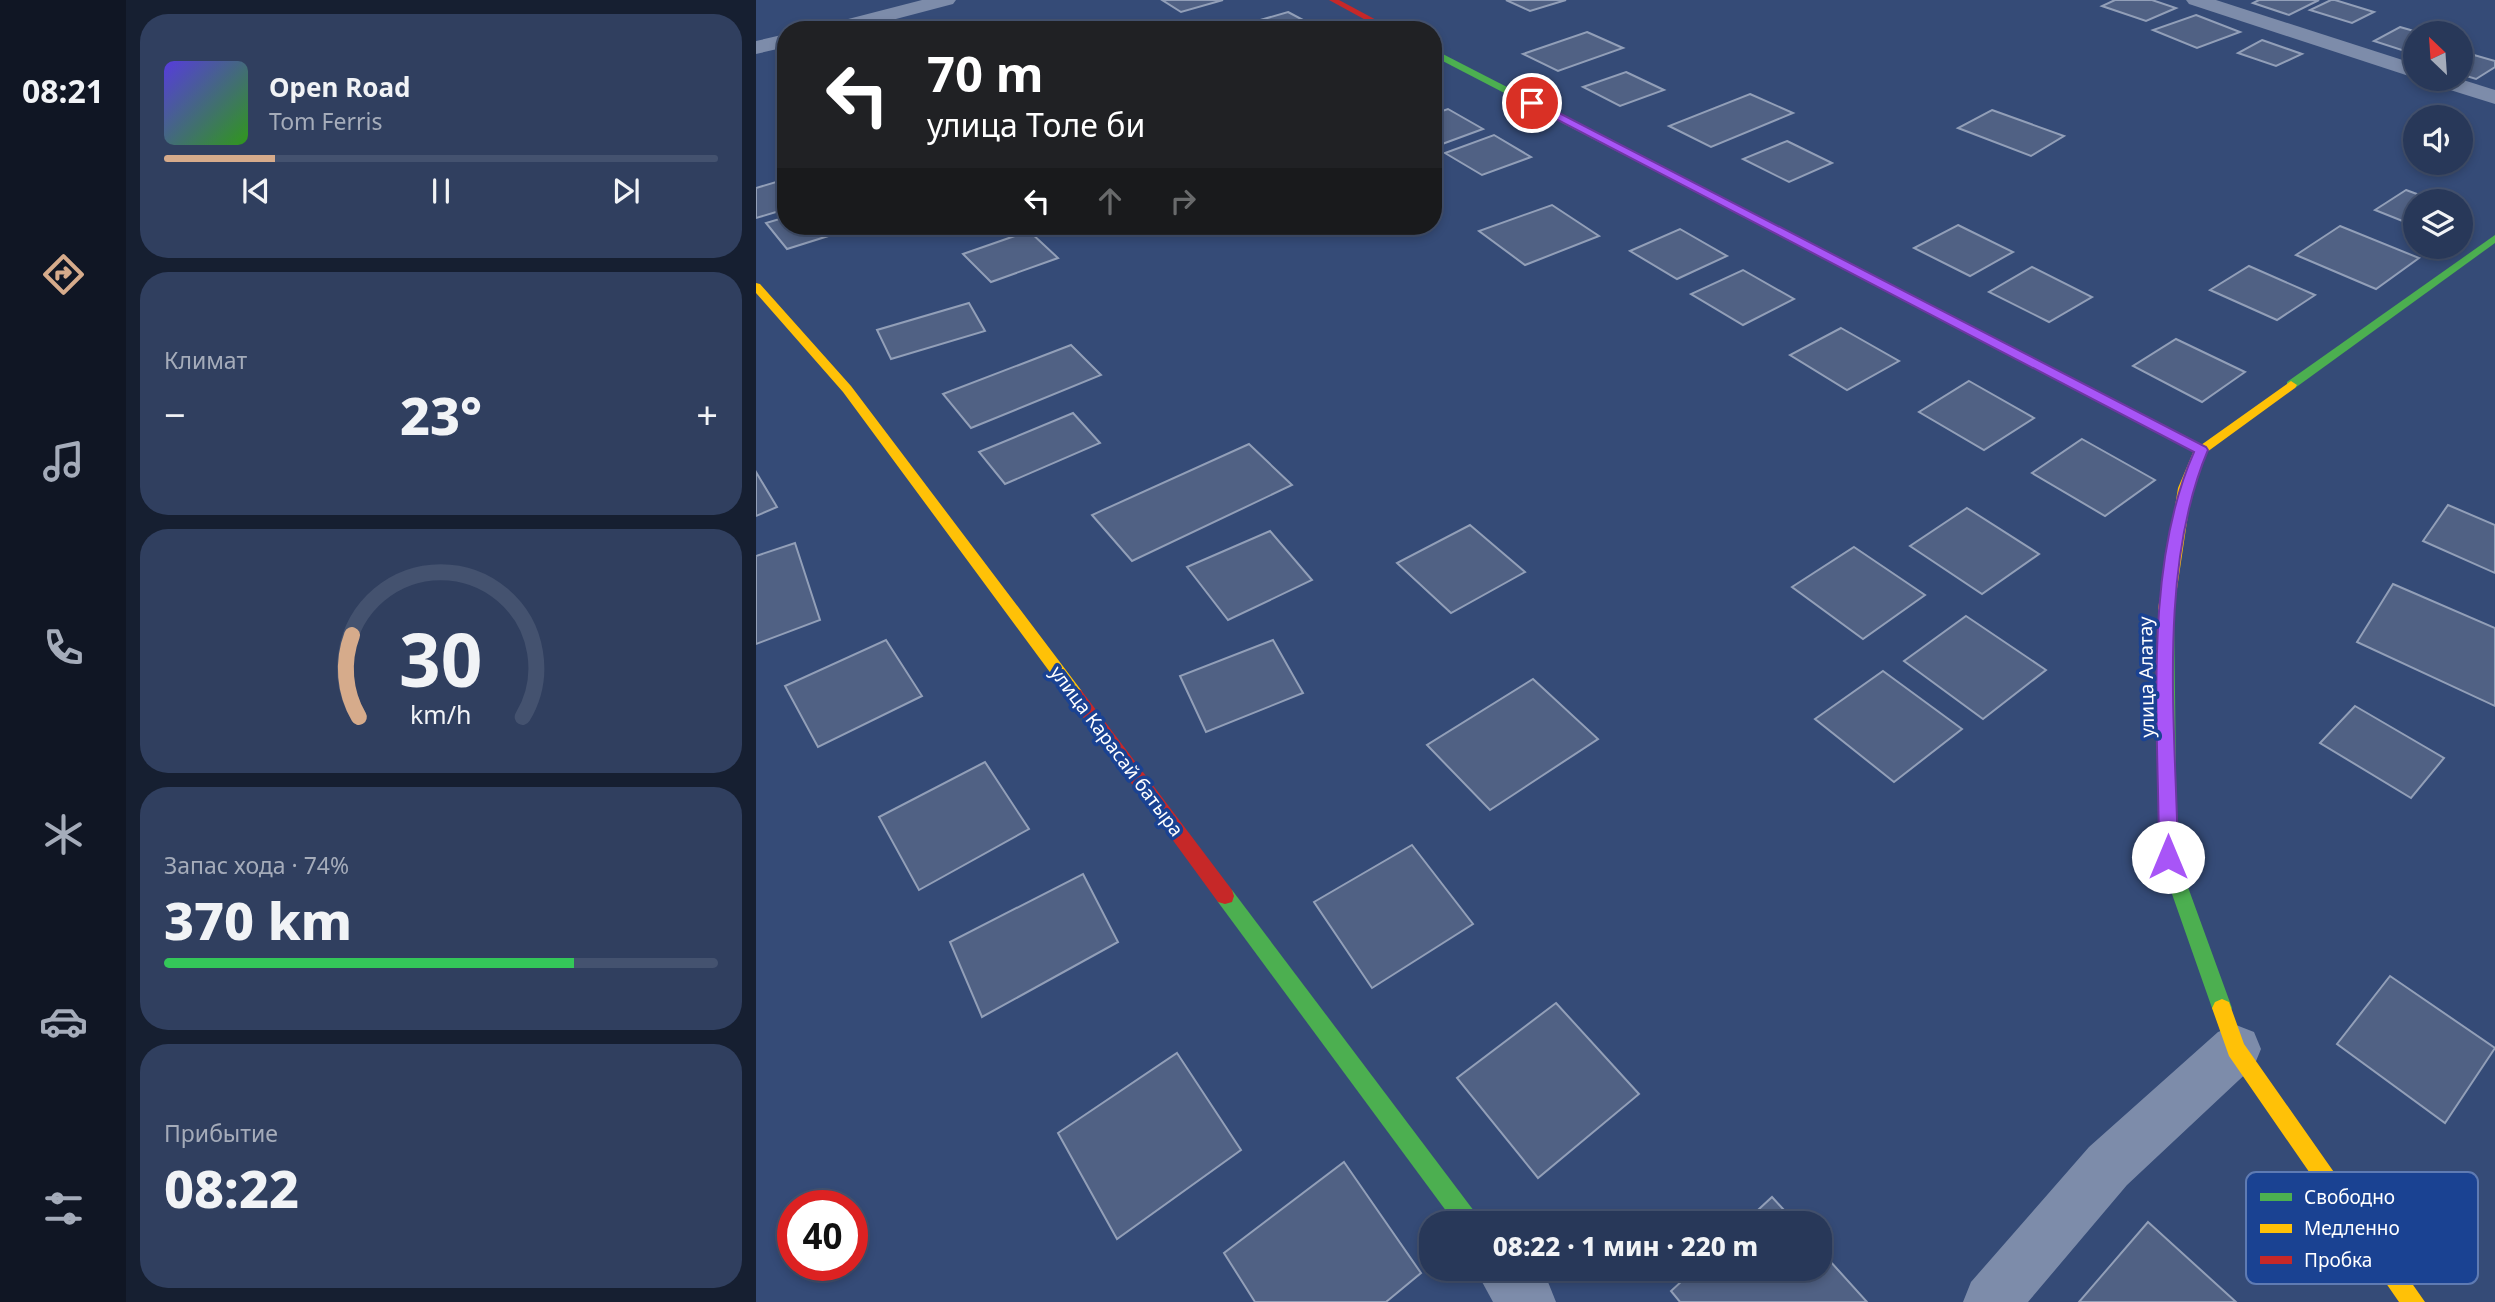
<!DOCTYPE html>
<html lang="ru">
<head>
<meta charset="utf-8">
<style>
	body { margin:0; font-family:"Noto Sans",sans-serif; background:#303f5f; color:#f1f3f6; height:100vh; display:flex; flex-direction:column; font-size:26px; white-space:nowrap }
	* { box-sizing:border-box; margin:0 }
	p { font-size:23px; color:#a5acba }
	.icon { flex:none; width:38px; height:38px; fill:none; stroke:currentColor; stroke-width:2; stroke-linecap:round; stroke-linejoin:round }
	.map { position:relative; flex:1; overflow:hidden }
	.sheet { display:flex; flex-direction:column; gap:14px; padding:14px; background:#161f31; width:630px }
	.sheet>* { flex:none }
	.guide { position:absolute; left:21px; top:21px; width:665px; height:214px; border-radius:28px; box-shadow:0 4px 10px #0003,0 0 0 2px #44526f; background:#202124; color:#fff; overflow:hidden }
	.needle { width:46px; rotate:335deg }
	.fabs { position:absolute; left:1647px; top:21px; display:grid; gap:14px }
	.fabs a { display:grid; place-items:center; width:70px; height:70px; border-radius:50%; background:#283859; box-shadow:0 4px 10px #0003,0 0 0 2px #44526f; font-size:35px }
	.speed { position:absolute; left:21px; top:1190px; display:flex; gap:14px; font-size:35px; font-weight:700; text-align:center }
	.speed>* { display:grid; place-content:center; width:91px; height:91px; border-radius:50%; background:#283859; box-shadow:0 4px 10px #0003,0 0 0 2px #44526f; line-height:1 }
	.speed .limit { border:10px solid #d22; background:#fff; color:#111 }
	.pin { position:absolute; display:grid; place-items:center; width:60px; height:60px; color:#fff; margin:-30px; border:4px solid #fff; border-radius:50%; box-shadow:0 2px 7px #0007 }
	.me { position:absolute; width:77px; margin:-38px; rotate:0deg; stroke-linejoin:round; filter:drop-shadow(0 0 5px #0008) }
	.turn { display:flex; align-items:center; gap:24px; height:147px; padding:0 35px; font-size:32px }
	.turn .icon { width:91px; height:91px; stroke-width:2.5 }
	.turn b { display:block; font-size:49px; line-height:60px }
	.lanes { display:flex; align-items:center; height:66px; padding:0 35px; background:#0003; justify-content:center; gap:35px; direction:ltr }
	.lanes .off { opacity:.35 }
	.big { font-size:52px; font-weight:800; line-height:1.1 }
	.sheet .card { flex:1; display:flex; flex-direction:column; justify-content:center; gap:10px; min-width:0; padding:0 24px; border-radius:28px; background:#303f5f }
	.sheet .dial { align-items:center; gap:0 }
	.dial svg { height:182px; overflow:visible; fill:none; stroke:#44526f; stroke-width:7; stroke-linecap:round; text-anchor:middle }
	.dial text { fill:#f1f3f6; stroke:none }
	.song { display:flex; align-items:center; gap:21px }
	.cover { width:84px; height:84px; border-radius:10px; background:linear-gradient(135deg,hsl(250 70% 55%),hsl(110 70% 35%)) }
	.played { height:7px; border-radius:4px; background:linear-gradient(90deg,#d6ab8b 20%,#44526f 20%) }
	.keys { display:flex; justify-content:space-around; direction:ltr }
	.heat { display:flex; justify-content:space-between; align-items:center; font-size:38px; direction:ltr }
	.charge { height:10px; border-radius:5px; background:linear-gradient(90deg,#34c759 74%,#44526f 0) }
	.trip { position:absolute; left:663px; top:1211px; width:413px; height:70px; border-radius:28px; background:#283859; box-shadow:0 4px 10px #0003,0 0 0 2px #44526f; font-weight:800; line-height:70px; text-align:center }
	main { display:flex; flex:1; min-height:0 }
	.tabs { display:flex; flex-direction:column; width:126px; justify-content:space-around; align-items:center; background:#101624; color:#a5acba }
	.tabs .icon { width:49px; height:49px }
	.tabs .on { color:#d6ab8b }
	.tabs b { font-size:32px; color:#f1f3f6 }
	.map>svg:first-child { display:block }
	.building { fill:#506184; stroke:#929fb8; stroke-width:2 }
	.lines { fill:none; stroke-linecap:round; stroke-linejoin:round }
	.street { fill:#7d8caa; fill-rule:evenodd }
	.fast { fill:#4caf50; fill-rule:evenodd }
	.slow { fill:#ffc107; fill-rule:evenodd }
	.jam { fill:#c62828; fill-rule:evenodd }
	.route { fill:#a855f7; stroke:#6d37a1; stroke-width:2 }
	.labels { text-anchor:middle; stroke-width:7; stroke-linejoin:round; paint-order:stroke }
	.street-label { font-size:19px; fill:#fff; stroke:#1a4292 }
	.key { fill:#1a4292; stroke:#5f7bb3; stroke-width:2 }
	.key-label { font-size:19px; fill:#fff }
</style>
</head>
<body>
<main>
<nav class="tabs">
<b>08:21</b>
<svg class="icon on" aria-label="directions" viewBox="0 0 24 24"><path d="M12 3l9 9-9 9-9-9zM9 14v-3h6M13 9l2 2-2 2"/></svg>
<svg class="icon" aria-label="music" viewBox="0 0 24 24"><path d="M9 18V5l10-2v13"/><circle cx="6" cy="18" r="3"/><circle cx="16" cy="16" r="3"/></svg>
<svg class="icon" aria-label="phone" viewBox="0 0 24 24"><path d="M5 4h4l2 5-3 2q2 4 5 5l2-3 5 2v4C11 20 4 13 5 4z"/></svg>
<svg class="icon" aria-label="climate" viewBox="0 0 24 24"><path d="M12 3v18M4 7l16 10M4 17L20 7"/></svg>
<svg class="icon" aria-label="car" viewBox="0 0 24 24"><path d="M5 17H2v-5l4-1 3-4h7l3 4 3 1v5h-3M9 17h6M6 11h13"/><circle cx="7" cy="17" r="2"/><circle cx="17" cy="17" r="2"/></svg>
<svg class="icon" aria-label="filters" viewBox="0 0 24 24"><path d="M4 7h16M4 17h16"/><circle cx="9" cy="7" r="2"/><circle cx="15" cy="17" r="2"/></svg>
</nav>
<section class="sheet">
<div class="card">
<div class="song"><i class="cover"></i><div><b>Open Road</b><p>Tom Ferris</p></div></div>
<div class="played"></div>
<div class="keys"><svg class="icon" aria-label="previous" viewBox="0 0 24 24"><path d="M18 5L8 12l10 7zM5 5v14"/></svg><svg class="icon" aria-label="pause" viewBox="0 0 24 24"><path d="M8 5v14M16 5v14"/></svg><svg class="icon" aria-label="next" viewBox="0 0 24 24"><path d="M6 5l10 7-10 7zM19 5v14"/></svg></div>
</div>
<div class="card"><p>Климат</p>
<div class="heat"><a>−</a><b class="big">23°</b><a>+</a></div>
</div>
<div class="card dial"><svg viewBox="0 0 100 80">
<path d="M14 69A42 42 0 1 1 86 69"/>
<path d="M14 69A42 42 0 0 1 11 33" stroke="#d6ab8b"/>
<text x="50" y="56" font-size="32" font-weight="700">30</text>
<text x="50" y="72" font-size="11">km/h</text>
</svg></div>
<div class="card"><p>Запас хода · 74%</p><b class="big">370 km</b><div class="charge"></div></div>
<div class="card"><p>Прибытие</p><b class="big">08:22</b></div>
</section>
<div class="map">
<svg width="1739" height="1302" viewBox="0 0 1739 1302">
	<rect width="100%" height="100%" fill="#354b77"/>
	<!-- building -->
	<g class="building">
		<polygon points="406,0 467,0 425,12"/>
		<polygon points="750,0 810,0 774,11"/>
		<polygon points="1359,0 1396,0 1420,8 1390,21 1346,6"/>
		<polygon points="1503,0 1563,0 1533,15 1497,3"/>
		<polygon points="1575,0 1579,0 1618,12 1596,23 1554,10"/>
		<polygon points="532,12 549,21 520,30 495,30 487,25"/>
		<polygon points="1440,15 1484,32 1441,48 1397,30"/>
		<polygon points="1644,27 1665,33 1659,33 1658,54 1618,41"/>
		<polygon points="831,32 867,48 802,71 767,54"/>
		<polygon points="1506,40 1546,54 1520,66 1482,53"/>
		<polygon points="1704,51 1739,61 1739,67 1720,79 1704,74"/>
		<polygon points="870,72 908,90 864,106 827,87"/>
		<polygon points="994,94 1037,113 955,147 913,126"/>
		<polygon points="692,109 727,129 678,147 677,114"/>
		<polygon points="1236,110 1308,136 1275,156 1202,128"/>
		<polygon points="738,135 775,157 726,175 689,153"/>
		<polygon points="1031,141 1076,163 1033,182 987,159"/>
		<polygon points="30,179 30,209 0,218 0,188"/>
		<polygon points="1650,190 1680,201 1659,201 1659,226 1619,210"/>
		<polygon points="796,205 843,236 769,265 723,231"/>
		<polygon points="30,217 30,226 101,227 31,249 10,223"/>
		<polygon points="1202,225 1257,252 1214,276 1158,248"/>
		<polygon points="1584,226 1663,258 1620,289 1540,255"/>
		<polygon points="924,229 971,256 921,279 874,251"/>
		<polygon points="273,231 302,258 235,282 207,254"/>
		<polygon points="1493,266 1559,295 1521,320 1454,290"/>
		<polygon points="1276,267 1336,297 1293,322 1233,292"/>
		<polygon points="987,270 1038,299 987,325 935,294"/>
		<polygon points="213,303 229,331 135,359 121,330"/>
		<polygon points="1085,328 1143,361 1091,390 1034,355"/>
		<polygon points="1420,339 1489,372 1446,402 1377,366"/>
		<polygon points="315,345 345,375 215,428 187,394"/>
		<polygon points="1213,381 1278,418 1228,450 1163,412"/>
		<polygon points="317,413 344,443 249,484 223,452"/>
		<polygon points="1326,439 1399,480 1349,516 1276,473"/>
		<polygon points="493,444 536,485 376,561 336,515"/>
		<polygon points="0,472 21,507 0,516"/>
		<polygon points="1692,505 1739,525 1739,573 1667,541"/>
		<polygon points="1211,508 1283,554 1226,594 1154,546"/>
		<polygon points="714,525 769,572 695,613 641,563"/>
		<polygon points="514,531 556,580 472,620 431,567"/>
		<polygon points="39,543 64,620 0,644 0,556"/>
		<polygon points="1098,547 1169,595 1107,639 1036,587"/>
		<polygon points="1637,584 1739,628 1739,706 1601,642"/>
		<polygon points="1210,616 1290,670 1227,719 1148,661"/>
		<polygon points="130,640 166,696 62,747 29,686"/>
		<polygon points="517,640 547,693 450,732 424,676"/>
		<polygon points="1127,671 1206,729 1138,782 1059,719"/>
		<polygon points="777,679 842,739 734,810 671,745"/>
		<polygon points="1599,706 1688,758 1655,798 1564,743"/>
		<polygon points="229,762 273,829 163,890 123,817"/>
		<polygon points="656,845 717,924 616,988 558,902"/>
		<polygon points="327,874 362,942 226,1017 194,942"/>
		<polygon points="1634,976 1739,1048 1689,1123 1581,1044"/>
		<polygon points="800,1003 883,1094 782,1178 701,1078"/>
		<polygon points="421,1053 485,1150 361,1239 302,1133"/>
		<polygon points="588,1162 665,1273 630,1302 499,1302 468,1253"/>
		<polygon points="1016,1197 1040,1223 988,1223"/>
		<polygon points="1392,1222 1480,1302 1323,1302"/>
		<polygon points="1064,1250 1111,1302 924,1302 915,1291 939,1269 1064,1269"/>
	</g>
	<g class="lines">
		<!-- street -->
		<g class="street">
			<polygon points="166,0 200,0 197,4 98,30 62,30 65,26"/>
			<polygon points="1430,0 1460,0 1659,64 1659,78 1433,4"/>
			<polygon points="30,34 30,47 0,54 0,41"/>
			<polygon points="1672,79 1704,79 1739,90 1739,104 1675,84"/>
			<polygon points="1480,1025 1498,1032 1505,1049 1498,1066 1371,1185 1272,1302 1207,1302 1215,1282 1333,1147 1462,1032"/>
			<polygon points="719,1269 782,1269 792,1282 800,1302 737,1302"/>
		</g>
		<!-- fast -->
		<g class="fast">
			<polygon points="677,49 961,195 962,197 953,199 677,56"/>
			<polygon points="1739,235 1739,243 1539,388 1531,388 1531,382"/>
			<polygon points="1243,341 1450,447 1452,450 1450,453 1440,453 1239,348 1237,345"/>
			<polygon points="1410,604 1418,609 1421,857 1476,1008 1473,1014 1466,1017 1459,1014 1456,1008 1403,857 1402,609"/>
			<polygon points="469,888 476,890 721,1215 724,1223 699,1223 462,902 460,896 462,890"/>
		</g>
		<!-- slow -->
		<g class="slow">
			<polygon points="0,283 4,284 95,386 325,690 327,694 325,698 313,698 87,392 0,293"/>
			<polygon points="1535,381 1541,385 1539,388 1451,452 1436,488 1418,609 1410,614 1405,613 1402,609 1422,488 1438,450"/>
			<polygon points="1466,999 1473,1002 1488,1044 1669,1302 1643,1302 1473,1056 1456,1008 1459,1002"/>
		</g>
		<!-- jam -->
		<g class="jam">
			<polygon points="573,0 583,0 639,30 628,30"/>
			<polygon points="953,195 961,195 1249,345 1243,349 1239,348 953,199"/>
			<polygon points="319,688 325,690 476,890 478,896 476,902 469,904 462,902 313,698 311,694 313,690"/>
		</g>
	</g>
	<!-- route -->
	<path class="route" d="M 773,101 L 780,101 L 1450,447 L 1452,450 C 1401,570 1420,728 1422,857 L 1419,863 L 1406,863 L 1403,857 C 1403,729 1386,569 1438,452 L 773,105 Z"/>
	<g class="labels">
		<!-- street labels -->
		<g class="street-label">
			<text transform="translate(1390 677) rotate(-91)" y="7">улица Алатау</text>
			<text transform="translate(361 751) rotate(53)" y="7">улица Карасай батыра</text>
		</g>
	</g>
	<!-- legend -->
	<rect x="1490" y="1172" width="232" height="112" rx="10" class="key"/>
	<rect x="1504" y="1193" width="32" height="8" fill="#4caf50"/>
	<rect x="1504" y="1224" width="32" height="9" fill="#ffc107"/>
	<rect x="1504" y="1256" width="32" height="8" fill="#c62828"/>
	<g class="key-label">
		<text x="1548" y="1204">Свободно</text>
		<text x="1548" y="1235">Медленно</text>
		<text x="1548" y="1267">Пробка</text>
	</g>
</svg>
<div class="fabs">
<a><svg class="needle" viewBox="-14 -14 28 28"><path d="M0-13l5 13h-10z" fill="#e53935"/><path d="M0 13l5-13h-10z" fill="#a5acba"/></svg></a>
<a><svg class="icon" aria-label="sound" viewBox="0 0 24 24"><path d="M4 9h4l5-4v14l-5-4H4zM17 9q2 3 0 6"/></svg></a>
<a><svg class="icon" aria-label="layers" viewBox="0 0 24 24"><path d="M12 4l9 5-9 5-9-5zM3 14l9 5 9-5"/></svg></a>
</div>
<div class="speed"><div class="limit">40</div></div>
<div class="pin" style="left:776px;top:103px;background:#d93025"><svg class="icon" aria-label="arrive" viewBox="0 0 24 24"><path d="M6 21V4h12l-3 4 3 4H6"/></svg></div>
<svg class="me" style="left:1412px;top:857px" viewBox="-20 -20 40 40"><circle r="19" fill="#fff"/><path d="M0-13L10 11 0 6-10 11z" fill="#a855f7"/></svg>
<div class="trip">08:22 · 1 мин · 220 m</div>
<div class="guide">
<div class="turn"><svg class="icon" aria-label="left" viewBox="0 0 24 24"><path d="M17 20v-9H6M10 6l-5 5 5 5"/></svg><div><b>70 m</b>улица Толе би</div></div>
<div class="lanes"><svg class="icon" aria-label="left" viewBox="0 0 24 24"><path d="M17 20v-9H6M10 6l-5 5 5 5"/></svg><svg class="icon off" aria-label="ahead" viewBox="0 0 24 24"><path d="M12 20V5M6 11l6-6 6 6"/></svg><svg class="icon off" aria-label="right" viewBox="0 0 24 24"><path d="M7 20v-9h11M14 6l5 5-5 5"/></svg></div>
</div>
</div>
</main>
</body>
</html>
